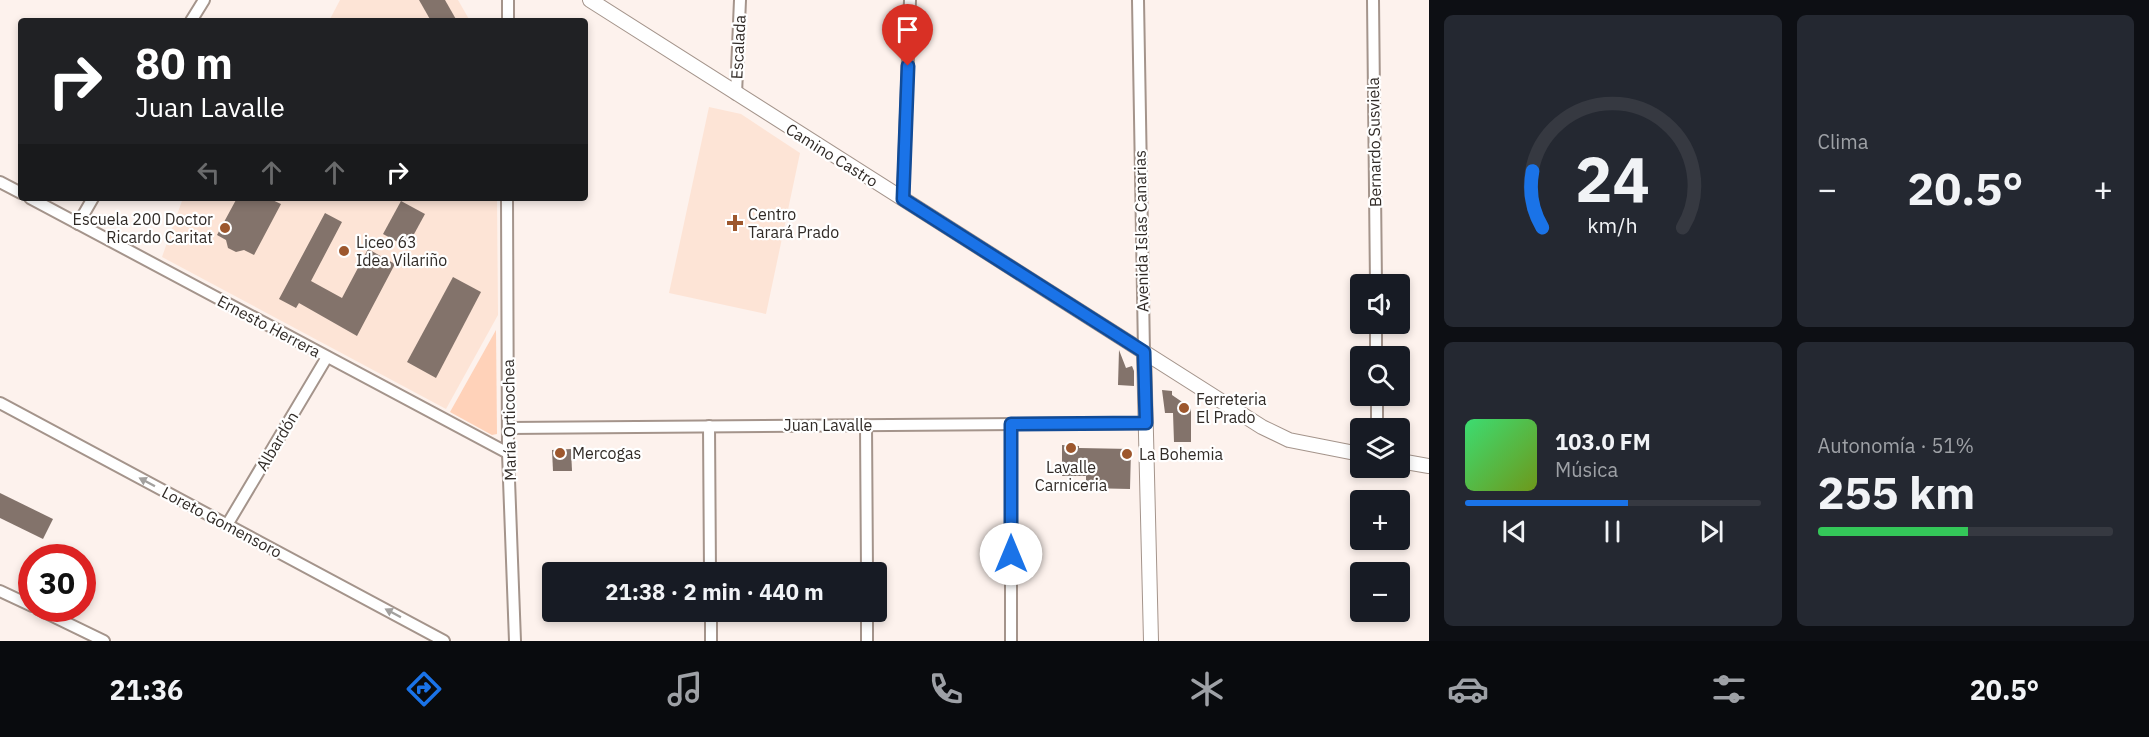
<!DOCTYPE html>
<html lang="es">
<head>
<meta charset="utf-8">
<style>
	body { margin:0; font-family:"IBM Plex Sans",sans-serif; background:#242831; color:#f1f3f6; height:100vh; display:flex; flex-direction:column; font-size:22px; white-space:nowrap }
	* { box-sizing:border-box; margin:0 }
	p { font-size:20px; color:#9ea1a6 }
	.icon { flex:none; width:33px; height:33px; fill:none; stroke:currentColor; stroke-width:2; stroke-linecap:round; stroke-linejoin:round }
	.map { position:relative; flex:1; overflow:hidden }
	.drawer { display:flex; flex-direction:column; gap:15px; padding:15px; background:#0d0f14; width:720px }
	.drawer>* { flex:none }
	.top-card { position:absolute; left:18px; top:18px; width:570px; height:183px; border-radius:6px; box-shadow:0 3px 9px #0003; background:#202124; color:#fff; overflow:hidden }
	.tools { position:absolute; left:1350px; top:274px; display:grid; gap:12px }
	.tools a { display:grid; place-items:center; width:60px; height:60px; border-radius:6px; background:#171b24; box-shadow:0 3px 9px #0003; font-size:30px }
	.speed { position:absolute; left:18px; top:544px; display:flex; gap:12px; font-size:30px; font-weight:700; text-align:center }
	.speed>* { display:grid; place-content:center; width:78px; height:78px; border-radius:50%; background:#171b24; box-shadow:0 3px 9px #0003; line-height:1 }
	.speed .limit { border:9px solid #d22; background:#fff; color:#111 }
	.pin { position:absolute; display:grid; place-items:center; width:51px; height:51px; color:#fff; margin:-62px -26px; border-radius:50% 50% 50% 0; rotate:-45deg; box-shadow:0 0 6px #0007 }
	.pin .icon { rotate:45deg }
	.me { position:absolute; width:66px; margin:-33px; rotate:0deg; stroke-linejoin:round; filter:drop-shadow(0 0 4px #0008) }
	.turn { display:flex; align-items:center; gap:21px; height:126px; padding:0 18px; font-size:27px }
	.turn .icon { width:78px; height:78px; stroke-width:2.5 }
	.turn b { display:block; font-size:42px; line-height:51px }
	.lanes { display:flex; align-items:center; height:57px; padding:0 18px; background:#0003; justify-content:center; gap:30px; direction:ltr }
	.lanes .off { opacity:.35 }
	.big { font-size:45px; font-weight:800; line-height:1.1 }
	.drawer .widget { flex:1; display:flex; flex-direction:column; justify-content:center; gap:9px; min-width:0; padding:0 21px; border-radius:9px; background:#242831 }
	.drawer .dial { align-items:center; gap:0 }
	.dial svg { height:156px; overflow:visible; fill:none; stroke:#363941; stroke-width:7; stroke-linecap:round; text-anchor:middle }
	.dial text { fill:#f1f3f6; stroke:none }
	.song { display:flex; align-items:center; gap:18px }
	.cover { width:72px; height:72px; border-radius:9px; background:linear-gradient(135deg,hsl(140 70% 55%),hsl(80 70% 35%)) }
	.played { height:6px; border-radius:3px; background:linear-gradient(90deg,#1a73e8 55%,#363941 55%) }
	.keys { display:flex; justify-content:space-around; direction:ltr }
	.heat { display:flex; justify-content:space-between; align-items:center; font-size:33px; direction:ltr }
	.charge { height:9px; border-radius:4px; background:linear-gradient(90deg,#34c759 51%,#363941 0) }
	.drawer .tiles { flex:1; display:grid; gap:15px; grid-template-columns:repeat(2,1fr) }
	.trip { position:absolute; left:542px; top:562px; width:345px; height:60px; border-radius:6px; background:#171b24; box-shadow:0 3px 9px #0003; font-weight:800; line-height:60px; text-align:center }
	.menu { display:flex; height:96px; justify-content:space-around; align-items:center; background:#090b0e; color:#9ea1a6 }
	.menu .icon { width:42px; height:42px }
	.menu .on { color:#1a73e8 }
	.menu b { font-size:27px; color:#f1f3f6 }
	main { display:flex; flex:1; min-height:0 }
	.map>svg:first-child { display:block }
	.built { fill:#fde4d6 }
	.green { fill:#ffd2b9 }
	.building { fill:#83736b }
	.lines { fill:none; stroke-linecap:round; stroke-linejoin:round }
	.street-casing { stroke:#a4948b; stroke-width:14 }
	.secondary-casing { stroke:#a4948b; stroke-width:16 }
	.street { stroke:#fff; stroke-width:10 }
	.secondary { stroke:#fff; stroke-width:14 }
	.oneway { fill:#a2a09e }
	.route-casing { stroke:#114b97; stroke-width:15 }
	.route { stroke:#1a73e8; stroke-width:10 }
	.poi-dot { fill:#9d572d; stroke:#fff; stroke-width:2 }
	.labels { text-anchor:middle; stroke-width:4.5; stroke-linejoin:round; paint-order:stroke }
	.street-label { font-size:16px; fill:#312b27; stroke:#fff }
	.poi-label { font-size:16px; fill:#312b27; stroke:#fff; text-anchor:start }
</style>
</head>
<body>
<main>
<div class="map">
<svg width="1429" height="641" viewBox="0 0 1429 641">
	<rect width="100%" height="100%" fill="#fdf2ed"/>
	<!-- built -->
	<g class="built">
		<polygon points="340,0 458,0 470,21 329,21"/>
		<polygon points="709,107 741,114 800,153 766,314 669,293"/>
		<polygon points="183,198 497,198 498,315 446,409 162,257"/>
	</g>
	<!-- green -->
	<polygon class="green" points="496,330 497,434 492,435 450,412"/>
	<!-- building -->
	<g class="building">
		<polygon points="419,0 445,0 457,21 431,21"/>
		<polygon points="237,198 268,198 281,204 254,255 244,250 236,252 228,248 226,240 217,235"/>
		<polygon points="401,201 425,214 407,247 383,234"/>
		<polygon points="325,213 342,222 311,281 342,298 368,249 395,264 357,336 299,303 296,308 279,299"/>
		<polygon points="453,277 481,292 436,378 407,362"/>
		<polygon points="1119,350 1126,368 1132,366 1134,371 1134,386 1118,385"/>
		<polygon points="1162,390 1172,391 1172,395 1191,408 1191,442 1174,442 1173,413 1165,413"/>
		<polygon points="1062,445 1079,446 1079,448 1131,449 1130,489 1086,488 1086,476 1062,476"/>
		<polygon points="571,449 572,471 553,471 552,450"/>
		<polygon points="0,493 53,519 43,539 0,518"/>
	</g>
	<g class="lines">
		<!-- street casing -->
		<g class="street-casing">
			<g id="street">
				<polyline points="508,0 508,21"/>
				<polyline points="1138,0 1144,352"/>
				<polyline points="1373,0 1376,285"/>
				<polyline points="191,21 204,0"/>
				<polyline points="736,94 740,0"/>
				<polyline points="0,182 21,193"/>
				<polyline points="30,198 508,453"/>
				<polyline points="507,198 508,453 515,641"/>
				<polyline points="903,199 910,0"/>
				<polyline points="78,224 93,198"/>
				<polyline points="1376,324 1376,357"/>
				<polyline points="1377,396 1377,429"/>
				<polyline points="0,403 444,641"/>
				<polyline points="1011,424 1011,641"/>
				<polyline points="866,425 867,573"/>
				<polyline points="709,426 710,573"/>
				<polyline points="509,428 1146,423"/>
				<polyline points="227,525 327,357"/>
				<polyline points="0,591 32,606"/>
				<polyline points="38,609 104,641"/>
				<polyline points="711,612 711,641"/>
				<polyline points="867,612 867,641"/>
			</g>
		</g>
		<!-- secondary casing -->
		<g class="secondary-casing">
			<g id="secondary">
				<polyline points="590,0 1262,427 1289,440 1360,454"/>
				<polyline points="1144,352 1151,641"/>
				<polyline points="1400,461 1429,466"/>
			</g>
		</g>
		<!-- street -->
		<use href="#street" class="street"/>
		<!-- secondary -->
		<use href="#secondary" class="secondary"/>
	</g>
	<!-- one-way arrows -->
	<defs><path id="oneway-solid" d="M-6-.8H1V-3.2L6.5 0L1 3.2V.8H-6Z" transform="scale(1.5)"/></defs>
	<g class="oneway">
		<use href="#oneway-solid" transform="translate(147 482) rotate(-152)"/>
		<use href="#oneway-solid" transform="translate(393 613) rotate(-152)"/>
	</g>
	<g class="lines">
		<!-- route casing -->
		<g class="route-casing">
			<polyline id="route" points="908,66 903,199 1144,352 1146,423 1011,424 1011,554"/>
		</g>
		<!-- route -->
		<use href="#route" class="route"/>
	</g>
	<!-- markers -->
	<g class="poi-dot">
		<path d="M732 214h6v6h6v6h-6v6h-6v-6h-6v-6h6z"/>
		<circle cx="225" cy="228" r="6"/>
		<circle cx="344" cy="251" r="6"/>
		<circle cx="1184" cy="408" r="6"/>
		<circle cx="1071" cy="448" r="6"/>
		<circle cx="560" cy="453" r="6"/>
		<circle cx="1127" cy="454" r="6"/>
	</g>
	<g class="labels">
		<!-- street labels -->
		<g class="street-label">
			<text transform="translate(738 47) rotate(-87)" y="6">Escalada</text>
			<text transform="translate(1374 142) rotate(-91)" y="6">Bernardo Susviela</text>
			<text transform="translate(832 155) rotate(32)" y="6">Camino Castro</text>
			<text transform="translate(1141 231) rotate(-91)" y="6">Avenida Islas Canarias</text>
			<text transform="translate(269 326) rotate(28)" y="6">Ernesto Herrera</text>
			<text transform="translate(509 420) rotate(-91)" y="6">María Orticochea</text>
			<text x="828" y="431">Juan Lavalle</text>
			<text transform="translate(277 441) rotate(-59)" y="6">Albardón</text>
			<text transform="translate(222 522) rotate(28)" y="6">Loreto Gomensoro</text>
		</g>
		<!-- poi labels -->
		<g class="poi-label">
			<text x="748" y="220">Centro<tspan x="748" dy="18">Tarará Prado</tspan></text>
			<text x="213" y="225" text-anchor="end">Escuela 200 Doctor<tspan x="213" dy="18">Ricardo Caritat</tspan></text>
			<text x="356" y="248">Liceo 63<tspan x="356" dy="18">Idea Vilariño</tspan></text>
			<text x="1196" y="405">Ferreteria<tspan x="1196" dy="18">El Prado</tspan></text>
			<text x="572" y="459">Mercogas</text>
			<text x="1139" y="460">La Bohemia</text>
			<text x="1071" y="473" text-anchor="middle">Lavalle<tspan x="1071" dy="18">Carniceria</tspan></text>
		</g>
	</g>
</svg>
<div class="tools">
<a><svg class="icon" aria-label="sound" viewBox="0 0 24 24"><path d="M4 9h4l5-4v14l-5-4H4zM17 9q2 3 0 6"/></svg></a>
<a><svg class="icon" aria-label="search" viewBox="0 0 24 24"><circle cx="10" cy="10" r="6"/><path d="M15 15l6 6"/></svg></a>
<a><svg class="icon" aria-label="layers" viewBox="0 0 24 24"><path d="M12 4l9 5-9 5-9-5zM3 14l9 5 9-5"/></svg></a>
<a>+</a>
<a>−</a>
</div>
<div class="speed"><div class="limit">30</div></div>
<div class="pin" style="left:908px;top:66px;background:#d93025"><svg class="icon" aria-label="arrive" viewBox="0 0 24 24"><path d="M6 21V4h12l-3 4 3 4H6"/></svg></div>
<svg class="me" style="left:1011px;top:554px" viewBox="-20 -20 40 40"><circle r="19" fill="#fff"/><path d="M0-13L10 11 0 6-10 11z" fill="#1a73e8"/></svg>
<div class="trip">21:38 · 2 min · 440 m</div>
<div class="top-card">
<div class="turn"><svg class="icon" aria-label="right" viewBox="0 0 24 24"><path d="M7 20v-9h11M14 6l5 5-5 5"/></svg><div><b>80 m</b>Juan Lavalle</div></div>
<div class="lanes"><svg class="icon off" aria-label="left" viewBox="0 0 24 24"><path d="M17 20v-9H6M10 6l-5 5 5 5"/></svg><svg class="icon off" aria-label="ahead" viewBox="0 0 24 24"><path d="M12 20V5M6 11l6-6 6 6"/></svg><svg class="icon off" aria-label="ahead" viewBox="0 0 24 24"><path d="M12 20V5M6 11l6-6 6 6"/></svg><svg class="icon" aria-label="right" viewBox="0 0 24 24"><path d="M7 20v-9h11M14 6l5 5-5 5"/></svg></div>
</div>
</div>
<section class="drawer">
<div class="tiles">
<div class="widget dial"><svg viewBox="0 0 100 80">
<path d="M14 69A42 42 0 1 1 86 69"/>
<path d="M14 69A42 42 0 0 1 9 40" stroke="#1a73e8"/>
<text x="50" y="56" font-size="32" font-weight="700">24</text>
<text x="50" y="72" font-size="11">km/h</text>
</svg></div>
<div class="widget"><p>Clima</p>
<div class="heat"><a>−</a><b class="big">20.5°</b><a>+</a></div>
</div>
<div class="widget">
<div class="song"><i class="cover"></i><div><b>103.0 FM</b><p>Música</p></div></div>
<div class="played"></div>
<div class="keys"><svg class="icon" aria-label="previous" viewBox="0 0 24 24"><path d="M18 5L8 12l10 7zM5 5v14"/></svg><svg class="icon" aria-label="pause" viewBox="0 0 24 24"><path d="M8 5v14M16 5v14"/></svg><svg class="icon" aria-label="next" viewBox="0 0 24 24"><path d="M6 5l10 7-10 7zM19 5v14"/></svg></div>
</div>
<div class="widget"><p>Autonomía · 51%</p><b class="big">255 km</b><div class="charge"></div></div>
</div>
</section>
</main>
<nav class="menu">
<b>21:36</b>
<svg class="icon on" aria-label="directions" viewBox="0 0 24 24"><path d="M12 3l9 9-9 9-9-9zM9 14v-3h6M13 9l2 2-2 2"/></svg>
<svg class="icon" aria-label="music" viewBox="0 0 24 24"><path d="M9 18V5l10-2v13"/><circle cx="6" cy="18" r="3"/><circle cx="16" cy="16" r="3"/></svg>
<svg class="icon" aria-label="phone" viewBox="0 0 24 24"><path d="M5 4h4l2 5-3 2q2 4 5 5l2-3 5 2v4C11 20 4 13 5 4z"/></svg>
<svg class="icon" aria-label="climate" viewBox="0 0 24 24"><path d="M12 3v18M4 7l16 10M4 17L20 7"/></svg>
<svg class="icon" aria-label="car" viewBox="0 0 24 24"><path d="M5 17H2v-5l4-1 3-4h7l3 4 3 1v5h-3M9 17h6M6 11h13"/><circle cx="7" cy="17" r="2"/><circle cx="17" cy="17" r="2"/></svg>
<svg class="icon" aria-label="filters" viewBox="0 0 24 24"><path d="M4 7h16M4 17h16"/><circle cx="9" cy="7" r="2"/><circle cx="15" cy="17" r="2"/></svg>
<b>20.5°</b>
</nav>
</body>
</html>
